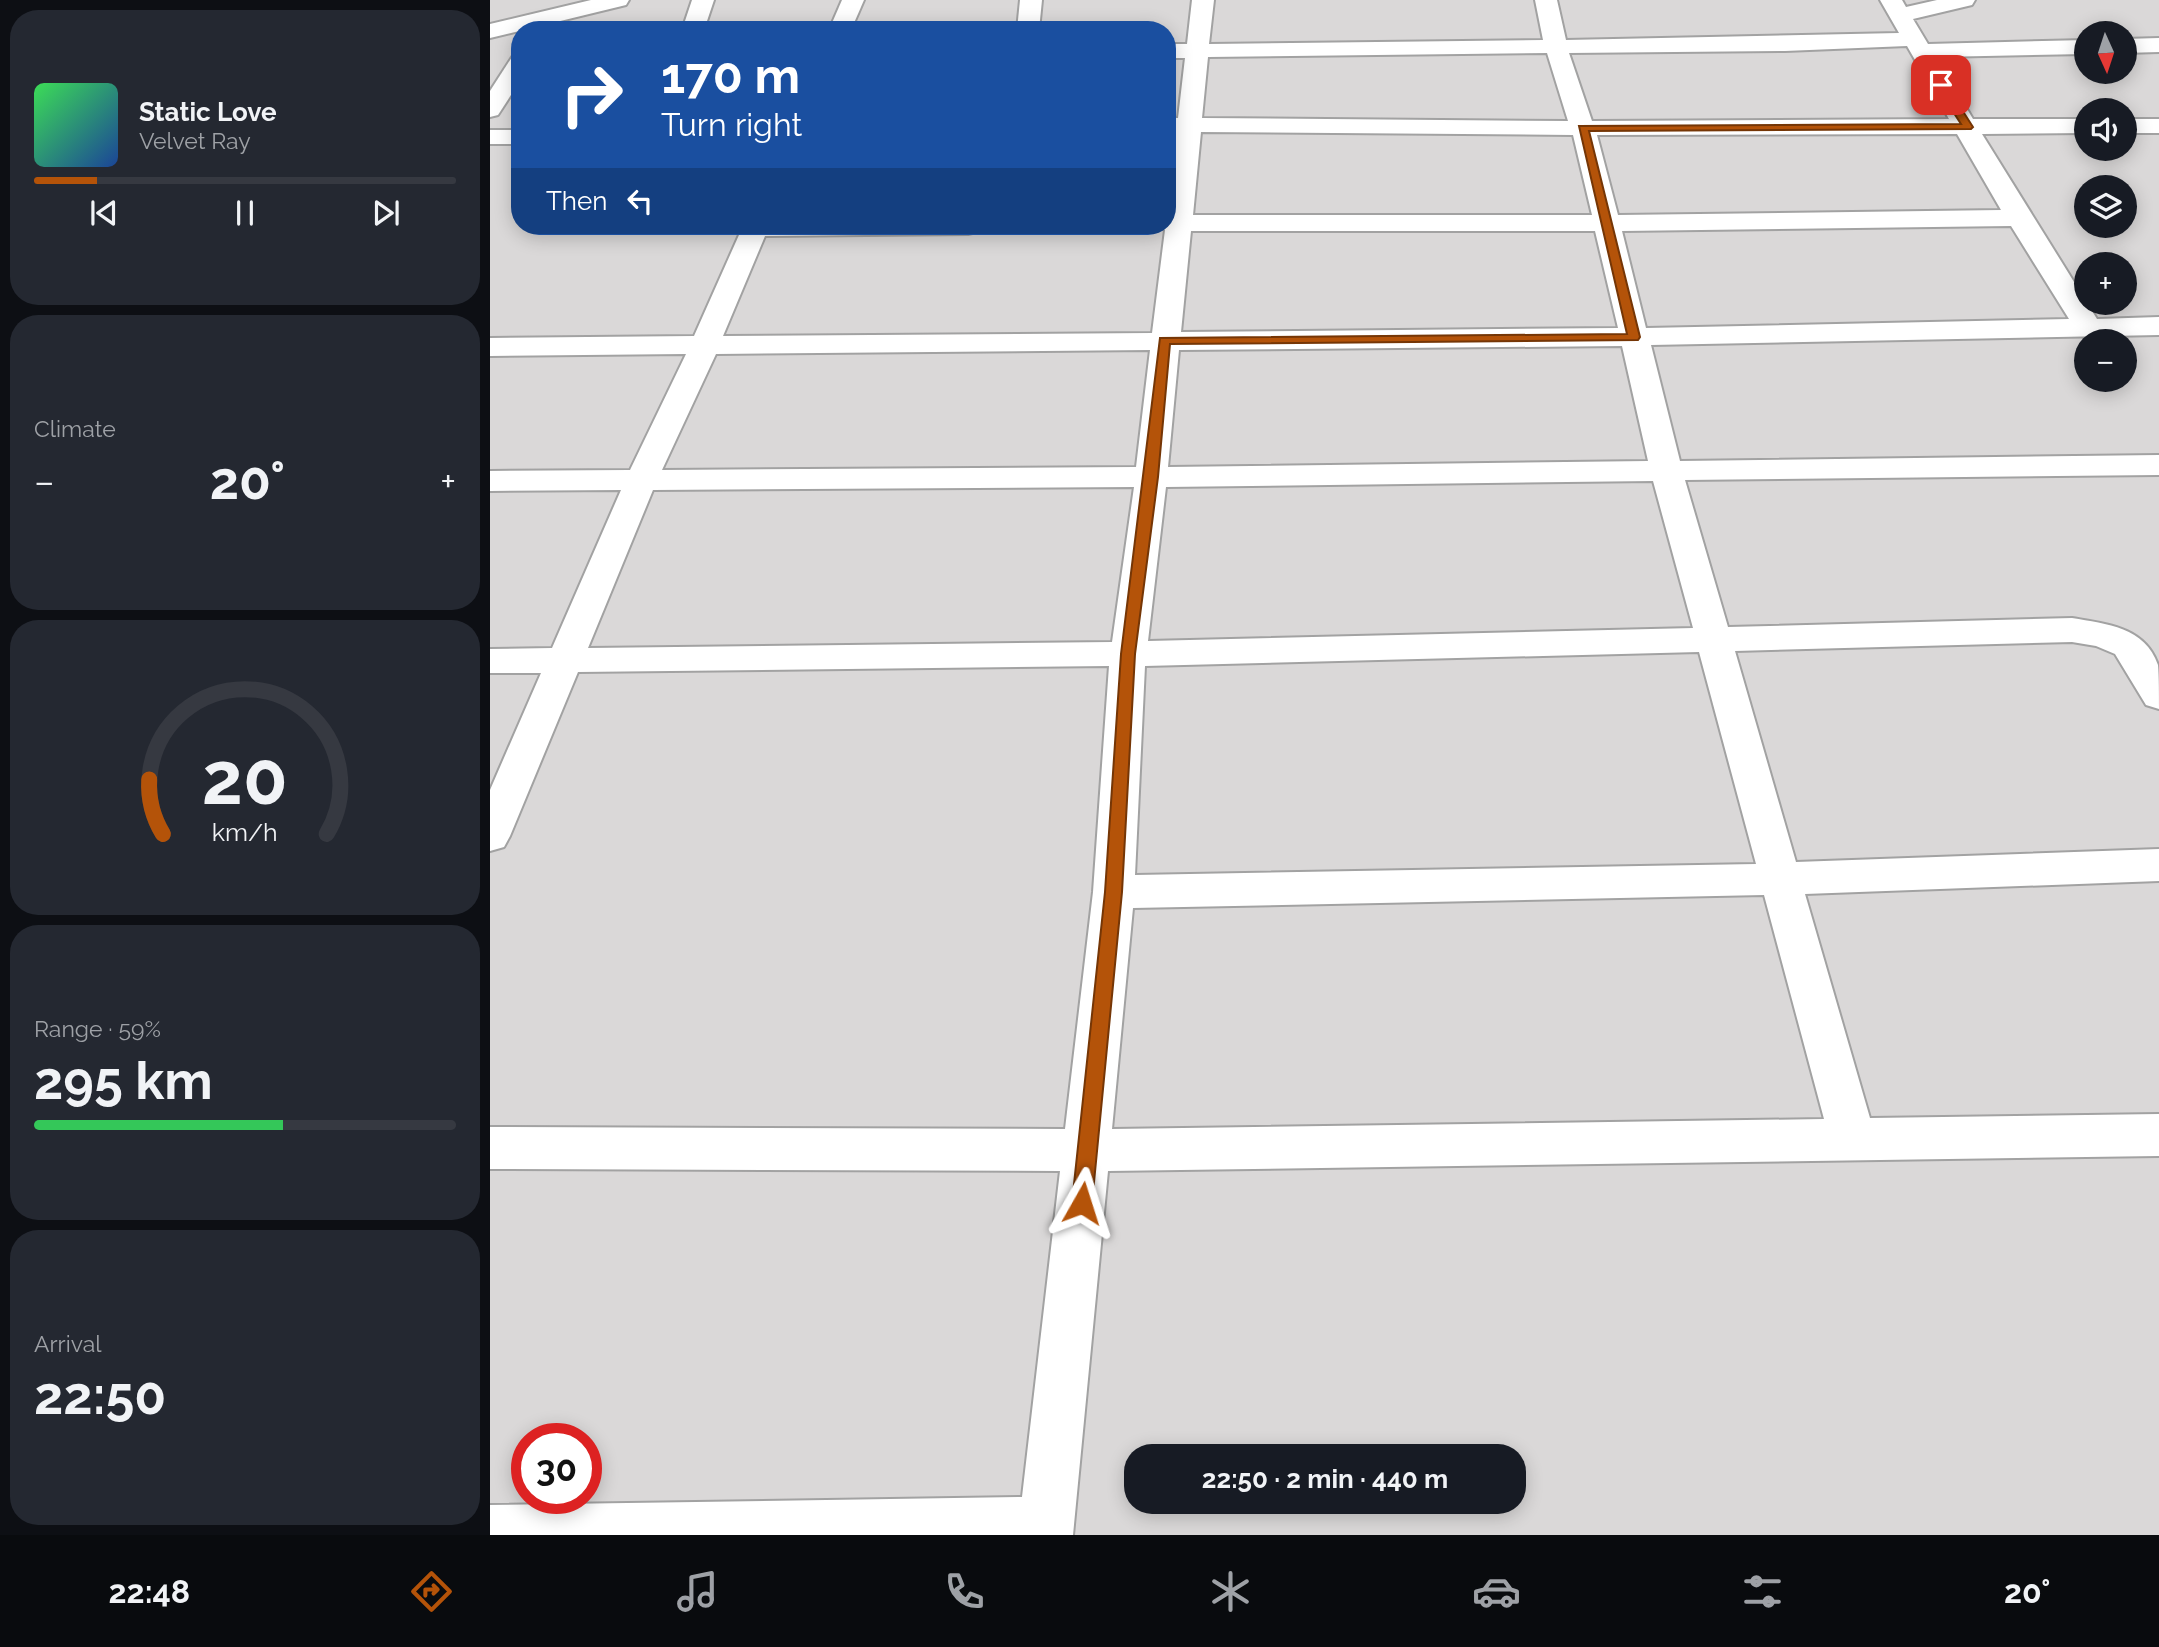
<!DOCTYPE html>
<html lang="en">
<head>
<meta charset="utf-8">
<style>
	body { margin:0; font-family:Raleway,sans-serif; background:#242831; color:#f1f3f6; height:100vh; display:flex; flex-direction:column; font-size:26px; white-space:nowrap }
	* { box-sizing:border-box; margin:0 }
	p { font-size:23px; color:#9ea1a6 }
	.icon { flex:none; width:38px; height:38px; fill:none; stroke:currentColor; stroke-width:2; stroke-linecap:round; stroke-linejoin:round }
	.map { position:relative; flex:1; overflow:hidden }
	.sheet { display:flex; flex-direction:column; gap:10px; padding:10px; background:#0d0f14; width:490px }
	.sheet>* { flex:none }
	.guide { position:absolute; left:21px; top:21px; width:665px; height:214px; border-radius:28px; box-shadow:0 4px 18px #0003; background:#1a4fa0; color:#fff; overflow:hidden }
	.needle { width:46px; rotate:177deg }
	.tools { position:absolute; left:1584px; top:21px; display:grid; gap:14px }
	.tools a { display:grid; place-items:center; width:63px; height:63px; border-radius:50%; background:#171b24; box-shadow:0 4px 18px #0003; font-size:35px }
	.speed { position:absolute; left:21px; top:1423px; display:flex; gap:14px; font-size:35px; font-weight:700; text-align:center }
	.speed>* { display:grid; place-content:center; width:91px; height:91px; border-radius:50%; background:#171b24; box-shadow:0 4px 18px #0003; line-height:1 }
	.speed .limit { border:10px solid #d22; background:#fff; color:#111 }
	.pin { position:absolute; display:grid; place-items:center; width:60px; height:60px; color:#fff; margin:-30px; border-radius:14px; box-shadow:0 4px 10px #0006 }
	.me { position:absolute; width:77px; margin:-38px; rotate:6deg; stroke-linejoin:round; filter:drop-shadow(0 0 5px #0008) }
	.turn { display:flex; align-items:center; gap:24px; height:147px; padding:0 35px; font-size:32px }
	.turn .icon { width:91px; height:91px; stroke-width:2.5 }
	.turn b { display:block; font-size:49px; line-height:60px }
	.then { display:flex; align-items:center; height:66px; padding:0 35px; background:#0003; gap:14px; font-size:26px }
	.big { font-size:52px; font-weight:700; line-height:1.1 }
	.sheet .tile { flex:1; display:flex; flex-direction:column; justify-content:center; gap:10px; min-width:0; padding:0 24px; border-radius:28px; background:#242831 }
	.sheet .dial { align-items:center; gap:0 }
	.dial svg { height:182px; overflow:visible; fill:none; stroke:#363941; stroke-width:7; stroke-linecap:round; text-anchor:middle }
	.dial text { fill:#f1f3f6; stroke:none }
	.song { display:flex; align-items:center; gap:21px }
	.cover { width:84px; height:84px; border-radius:10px; background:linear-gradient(135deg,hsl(130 70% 55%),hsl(220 70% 35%)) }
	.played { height:7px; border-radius:4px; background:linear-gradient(90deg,#b45309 15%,#363941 15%) }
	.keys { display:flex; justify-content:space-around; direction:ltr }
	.heat { display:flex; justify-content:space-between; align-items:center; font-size:38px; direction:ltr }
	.charge { height:10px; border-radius:5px; background:linear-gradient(90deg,#34c759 59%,#363941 0) }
	.trip { position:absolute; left:634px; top:1444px; width:402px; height:70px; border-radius:28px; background:#171b24; box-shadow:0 4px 18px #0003; font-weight:700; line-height:70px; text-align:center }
	.tab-bar { display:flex; height:112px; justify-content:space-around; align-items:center; background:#090b0e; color:#9ea1a6 }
	.tab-bar .icon { width:49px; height:49px }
	.tab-bar .current { color:#b45309 }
	.tab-bar b { font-size:32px; color:#f1f3f6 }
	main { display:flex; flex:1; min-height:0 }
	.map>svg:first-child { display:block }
	.residential { fill:#dad8d8; fill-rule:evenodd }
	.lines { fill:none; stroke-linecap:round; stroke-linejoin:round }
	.minor-casing { stroke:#a2a2a2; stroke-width:4 }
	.minor { fill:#fff; fill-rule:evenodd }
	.route { fill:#b45309; stroke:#753606; stroke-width:2 }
</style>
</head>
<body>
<main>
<section class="sheet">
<div class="tile">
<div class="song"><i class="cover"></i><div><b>Static Love</b><p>Velvet Ray</p></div></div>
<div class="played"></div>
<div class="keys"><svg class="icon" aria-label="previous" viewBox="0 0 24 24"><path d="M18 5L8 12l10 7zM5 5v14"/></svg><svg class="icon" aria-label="pause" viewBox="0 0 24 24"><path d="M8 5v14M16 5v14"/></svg><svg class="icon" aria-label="next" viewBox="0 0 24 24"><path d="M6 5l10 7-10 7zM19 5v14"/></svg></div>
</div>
<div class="tile"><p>Climate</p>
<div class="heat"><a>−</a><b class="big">20°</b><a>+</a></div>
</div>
<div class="tile dial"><svg viewBox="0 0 100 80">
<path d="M14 69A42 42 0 1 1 86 69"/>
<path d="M14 69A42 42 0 0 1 8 45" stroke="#b45309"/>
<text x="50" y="56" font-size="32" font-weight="700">20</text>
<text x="50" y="72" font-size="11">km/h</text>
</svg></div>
<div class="tile"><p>Range · 59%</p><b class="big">295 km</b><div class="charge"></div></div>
<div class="tile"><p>Arrival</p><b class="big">22:50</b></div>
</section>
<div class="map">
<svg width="1669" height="1535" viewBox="0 0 1669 1535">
	<rect width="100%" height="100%" fill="#ede9e0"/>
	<!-- residential -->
	<path class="residential" d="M 0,0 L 1669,0 L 1669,1535 L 0,1535 ZM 30,30 L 677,30 L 677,226 L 30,226 ZM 1596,33 L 1634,33 L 1634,72 L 1596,72 ZM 1596,110 L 1634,110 L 1634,149 L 1596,149 ZM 1596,187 L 1634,187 L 1634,226 L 1596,226 ZM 1596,264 L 1634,264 L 1634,303 L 1596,303 ZM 1596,341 L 1634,341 L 1634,380 L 1596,380 ZM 37,1438 L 96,1438 L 96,1498 L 37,1498 ZM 646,1456 L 1024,1456 L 1024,1502 L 646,1502 Z"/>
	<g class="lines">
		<!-- minor casing -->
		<g class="minor-casing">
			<g id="minor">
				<polygon points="101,0 139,0 136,5 0,38 0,24"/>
				<polygon points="202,0 224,0 214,30 192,30"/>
				<polygon points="352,0 374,0 361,30 339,30"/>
				<polygon points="530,0 552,0 549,30 527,30"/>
				<path d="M 702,0 L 724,0 L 719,44 L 1053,40 L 1045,0 L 1067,0 L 1076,40 L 1409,33 L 1390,0 L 1412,0 L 1416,7 L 1447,0 L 1485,0 L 1482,5 L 1423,19 L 1438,44 L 1596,40 L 1596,54 L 1446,57 L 1483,119 L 1596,119 L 1596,133 L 1492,134 L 1607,319 L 1669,317 L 1669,335 L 1161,345 L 1190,461 L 1669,455 L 1669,475 L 1195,480 L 1238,627 L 1582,618 C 1617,624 1655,627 1668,665 C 1669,677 1669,696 1669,709 L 1656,705 L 1625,654 L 1606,646 L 1582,642 L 1245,651 L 1306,862 L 1669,849 L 1669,881 L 1315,894 L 1380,1118 L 1669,1114 L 1669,1156 L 618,1171 L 583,1535 L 0,1535 L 0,1505 L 532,1497 L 570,1171 L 0,1169 L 0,1127 L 575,1129 L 603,892 L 619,666 L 88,672 L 20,836 L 14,847 L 0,851 L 0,790 L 51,673 L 0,673 L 0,649 L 62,648 L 131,490 L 0,491 L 0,471 L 140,470 L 196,354 L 0,356 L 0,338 L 204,336 L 253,226 L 491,226 L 487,232 L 478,234 L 275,236 L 233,336 L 662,333 L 675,230 L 666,226 L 677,226 L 686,132 L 677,132 L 677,118 L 688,118 L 695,58 L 677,58 L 677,44 L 697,44 ZM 1417,46 L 1459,119 L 1102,121 L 1079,53 L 1295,51 ZM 1057,53 L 1078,121 L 712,118 L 718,57 ZM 711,132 L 1083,135 L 1102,215 L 703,215 ZM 1467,134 L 1511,210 L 1128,215 L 1107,135 ZM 1521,226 L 1579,319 L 1156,328 L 1132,231 ZM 701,231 L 1105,231 L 1128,328 L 691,332 ZM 1132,346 L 1158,461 L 678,467 L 689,350 ZM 660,350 L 646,467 L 172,470 L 226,354 ZM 1163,481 L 1203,628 L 658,641 L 676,487 ZM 644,487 L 622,642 L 98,648 L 163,490 ZM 1209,652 L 1266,864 L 645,875 L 655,666 ZM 1274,895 L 1334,1119 L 622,1129 L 643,908 Z"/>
				<polygon points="1669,38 1669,52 1634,53 1634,39"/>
				<polygon points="30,55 30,81 8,115 0,117 0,91 22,57"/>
				<rect x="1634" y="119" width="35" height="14"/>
				<rect x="0" y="130" width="30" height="14"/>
			</g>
		</g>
		<!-- minor -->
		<use href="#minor" class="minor"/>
	</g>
	<!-- route -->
	<polygon class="route" points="1451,82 1456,85 1483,127 1481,129 1099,131 1150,337 1148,340 680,344 668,477 645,654 632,892 602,1203 599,1209 592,1212 585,1209 582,1203 615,892 631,654 670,338 1137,334 1089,126 1471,124 1446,85"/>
</svg>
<div class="tools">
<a><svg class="needle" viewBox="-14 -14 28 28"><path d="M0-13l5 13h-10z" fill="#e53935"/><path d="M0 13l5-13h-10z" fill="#9ea1a6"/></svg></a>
<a><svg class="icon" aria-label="sound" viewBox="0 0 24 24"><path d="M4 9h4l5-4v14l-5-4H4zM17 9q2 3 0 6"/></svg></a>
<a><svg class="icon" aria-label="layers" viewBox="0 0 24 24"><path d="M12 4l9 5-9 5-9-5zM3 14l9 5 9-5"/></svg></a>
<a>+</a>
<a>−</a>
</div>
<div class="speed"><div class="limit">30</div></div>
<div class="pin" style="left:1451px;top:85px;background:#d93025"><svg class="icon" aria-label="arrive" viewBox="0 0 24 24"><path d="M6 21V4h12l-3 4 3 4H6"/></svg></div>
<svg class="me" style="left:592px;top:1203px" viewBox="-20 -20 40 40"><path d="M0-17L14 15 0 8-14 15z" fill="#b45309" stroke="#fff" stroke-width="4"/></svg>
<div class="trip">22:50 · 2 min · 440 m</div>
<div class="guide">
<div class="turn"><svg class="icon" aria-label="right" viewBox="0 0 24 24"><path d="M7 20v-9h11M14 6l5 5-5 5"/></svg><div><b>170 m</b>Turn right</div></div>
<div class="then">Then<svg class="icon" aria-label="left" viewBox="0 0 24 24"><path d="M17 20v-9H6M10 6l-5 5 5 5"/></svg></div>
</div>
</div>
</main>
<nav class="tab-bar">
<b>22:48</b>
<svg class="icon current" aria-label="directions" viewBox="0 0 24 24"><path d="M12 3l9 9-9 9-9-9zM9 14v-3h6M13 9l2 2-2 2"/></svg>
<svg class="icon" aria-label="music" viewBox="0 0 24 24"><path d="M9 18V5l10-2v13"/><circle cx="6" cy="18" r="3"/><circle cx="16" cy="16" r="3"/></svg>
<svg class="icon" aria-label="phone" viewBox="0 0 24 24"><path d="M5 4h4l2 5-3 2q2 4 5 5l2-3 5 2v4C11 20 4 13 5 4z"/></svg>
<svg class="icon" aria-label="climate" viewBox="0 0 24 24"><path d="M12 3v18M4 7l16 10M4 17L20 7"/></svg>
<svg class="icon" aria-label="car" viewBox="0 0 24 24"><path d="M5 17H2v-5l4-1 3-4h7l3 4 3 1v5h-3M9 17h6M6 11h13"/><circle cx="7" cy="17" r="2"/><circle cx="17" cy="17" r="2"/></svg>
<svg class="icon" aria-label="filters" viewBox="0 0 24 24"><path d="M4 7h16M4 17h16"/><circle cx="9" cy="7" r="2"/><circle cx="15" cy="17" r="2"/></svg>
<b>20°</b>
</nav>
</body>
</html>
